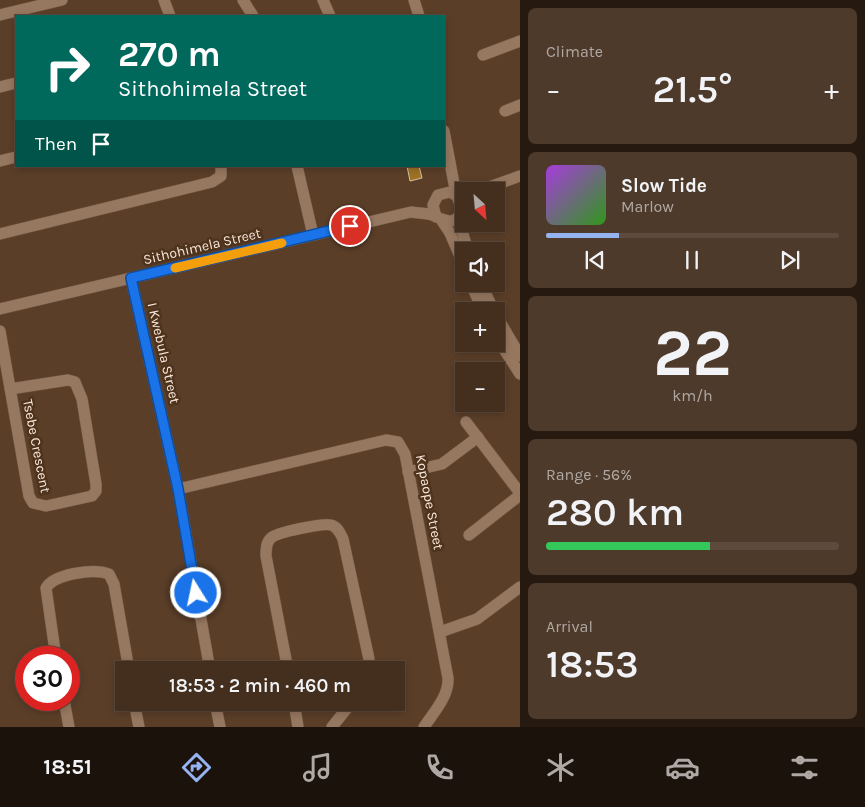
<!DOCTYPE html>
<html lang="en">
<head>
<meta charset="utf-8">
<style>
	body { margin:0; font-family:Karla,sans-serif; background:#4e3a2b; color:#f1f3f6; height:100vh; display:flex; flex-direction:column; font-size:19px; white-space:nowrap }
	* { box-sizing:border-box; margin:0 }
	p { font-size:16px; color:#afa8a4 }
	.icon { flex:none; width:28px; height:28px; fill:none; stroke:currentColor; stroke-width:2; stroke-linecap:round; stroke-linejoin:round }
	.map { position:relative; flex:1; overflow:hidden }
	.drawer { display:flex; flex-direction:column; gap:8px; padding:8px; background:#251910; width:345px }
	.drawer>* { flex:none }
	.guide { position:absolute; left:15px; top:15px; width:430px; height:152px; border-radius:0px; box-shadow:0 2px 8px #0003,0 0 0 1px #5c4a3c; background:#00695c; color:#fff; overflow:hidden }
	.needle { width:32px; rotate:154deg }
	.tools { position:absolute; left:455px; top:182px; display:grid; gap:10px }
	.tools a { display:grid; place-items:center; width:50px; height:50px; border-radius:0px; background:#442e1e; box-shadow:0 2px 8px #0003,0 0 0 1px #5c4a3c; font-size:25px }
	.speed { position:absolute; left:15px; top:646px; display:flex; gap:10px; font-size:25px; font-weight:700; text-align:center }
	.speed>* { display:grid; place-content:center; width:65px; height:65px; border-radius:50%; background:#442e1e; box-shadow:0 2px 8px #0003,0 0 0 1px #5c4a3c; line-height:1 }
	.speed .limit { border:8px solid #d22; background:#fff; color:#111 }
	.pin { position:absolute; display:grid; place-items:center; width:42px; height:42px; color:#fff; margin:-21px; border:2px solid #fff; border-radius:50%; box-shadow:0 1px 5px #0007 }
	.me { position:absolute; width:55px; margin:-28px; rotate:350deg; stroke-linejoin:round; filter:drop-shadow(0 0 4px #0008) }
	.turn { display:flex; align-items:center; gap:18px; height:105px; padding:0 20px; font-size:22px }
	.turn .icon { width:65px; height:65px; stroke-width:2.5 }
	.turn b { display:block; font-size:35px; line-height:42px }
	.then { display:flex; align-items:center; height:48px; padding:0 20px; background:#0003; gap:10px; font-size:19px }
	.big { font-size:38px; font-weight:600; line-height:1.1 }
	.drawer .widget { flex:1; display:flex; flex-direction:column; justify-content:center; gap:8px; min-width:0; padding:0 18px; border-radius:8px; background:#4e3a2b }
	.drawer .dial { align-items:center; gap:0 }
	.dial b { font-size:65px; line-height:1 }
	.song { display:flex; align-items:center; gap:15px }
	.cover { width:60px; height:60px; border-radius:8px; background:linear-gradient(135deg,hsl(280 70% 55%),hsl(110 70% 35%)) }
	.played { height:5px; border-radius:2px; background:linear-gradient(90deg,#95b2f1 25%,#5c4a3c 25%) }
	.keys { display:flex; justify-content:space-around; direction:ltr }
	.heat { display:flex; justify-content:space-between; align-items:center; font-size:28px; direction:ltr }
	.charge { height:8px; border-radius:4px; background:linear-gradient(90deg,#34c759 56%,#5c4a3c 0) }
	.trip { position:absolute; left:115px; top:661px; width:290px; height:50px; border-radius:0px; background:#442e1e; box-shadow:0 2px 8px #0003,0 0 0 1px #5c4a3c; font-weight:600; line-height:50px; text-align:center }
	.tab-bar { display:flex; height:80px; justify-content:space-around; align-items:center; background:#1b120c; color:#afa8a4 }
	.tab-bar .icon { width:35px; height:35px }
	.tab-bar .active { color:#95b2f1 }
	.tab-bar b { font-size:22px; color:#f1f3f6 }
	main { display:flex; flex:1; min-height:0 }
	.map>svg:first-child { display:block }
	.building { fill:#9d7224; stroke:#d8c2a0 }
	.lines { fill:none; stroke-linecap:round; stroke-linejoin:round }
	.minor-casing { stroke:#725a47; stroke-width:12 }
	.minor { stroke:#96775f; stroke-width:11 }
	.route-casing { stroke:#114b97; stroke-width:12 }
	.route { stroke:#1a73e8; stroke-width:9 }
	.slow { stroke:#f59e0b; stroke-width:9 }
	.labels { text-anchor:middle; stroke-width:5; stroke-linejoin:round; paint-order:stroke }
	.street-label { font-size:14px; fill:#f8e6d9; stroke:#4e331d }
</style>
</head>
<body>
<main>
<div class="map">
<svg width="520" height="727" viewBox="0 0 520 727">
	<rect width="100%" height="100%" fill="#5a3e28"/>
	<!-- building -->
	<polygon class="building" points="407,166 419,166 422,178 410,181"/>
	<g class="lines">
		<!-- minor casing -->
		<g class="minor-casing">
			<g id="minor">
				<polyline points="164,0 170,16"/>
				<polyline points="243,0 253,16"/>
				<polyline points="323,0 330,16"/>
				<polyline points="414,0 419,16"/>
				<polyline points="0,15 62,0"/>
				<polyline points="483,55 520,41"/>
				<polyline points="0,87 16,83"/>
				<polyline points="505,111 520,105"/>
				<polyline points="444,131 456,194"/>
				<polyline points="0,161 16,157"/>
				<polyline points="297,166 313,235"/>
				<polyline points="478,191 520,176"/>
				<polyline points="458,217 468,251"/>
				<polyline points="442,221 450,233 464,266"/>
				<polyline points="0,234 212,182 221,176 221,166"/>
				<polyline points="131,278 178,489 210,670"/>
				<polyline points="471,284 483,311"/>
				<polyline points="481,284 494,311"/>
				<path d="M 0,309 L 411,212 C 417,213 423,213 428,214 C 441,217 455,230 462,210 L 457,196 L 450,192 L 438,195 L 433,205 L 436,217"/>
				<polyline points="496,315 520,356"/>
				<polyline points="0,331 29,496 33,503 46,506 92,496 96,491 96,484 82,399 75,382 68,380 10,389"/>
				<polyline points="496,337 520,374"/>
				<polyline points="466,422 520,493"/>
				<polyline points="408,472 442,464 478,437"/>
				<path d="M 178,489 L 386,440 L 398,442 L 405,454 L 448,678 C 449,696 434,712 424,727"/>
				<polyline points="469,535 520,495"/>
				<polyline points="440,632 477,619 520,587"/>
				<path d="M 56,658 L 46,588 C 54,574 94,568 109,574 L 114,584 L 129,670"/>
				<path d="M 288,670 L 266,556 C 266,550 266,542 271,538 C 277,532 323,523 331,525 C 338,527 340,533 343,539 L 369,659 L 367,670"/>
				<polyline points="64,700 69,727"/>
				<polyline points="134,702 139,727"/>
				<polyline points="215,702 220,727"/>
				<polyline points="294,702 298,727"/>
				<polyline points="332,727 352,702"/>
			</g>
		</g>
		<!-- minor -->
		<use href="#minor" class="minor"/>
	</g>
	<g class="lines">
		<!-- route casing -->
		<g class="route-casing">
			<polyline id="route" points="196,593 178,489 131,278 350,226"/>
		</g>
		<!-- route -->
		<use href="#route" class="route"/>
		<!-- slow -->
		<polyline class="slow" points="175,268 282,243"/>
	</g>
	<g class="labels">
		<!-- street labels -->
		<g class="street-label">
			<text transform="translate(202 246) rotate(-13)" y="5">Sithohimela Street</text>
			<text transform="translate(164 353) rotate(77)" y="5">I Kwebula Street</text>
			<text transform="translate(37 446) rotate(79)" y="5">Tsebe Crescent</text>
			<text transform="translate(430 502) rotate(79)" y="5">Kopaope Street</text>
		</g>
	</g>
</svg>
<div class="tools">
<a><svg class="needle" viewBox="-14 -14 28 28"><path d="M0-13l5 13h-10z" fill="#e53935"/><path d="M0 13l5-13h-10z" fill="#afa8a4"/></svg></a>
<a><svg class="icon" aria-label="sound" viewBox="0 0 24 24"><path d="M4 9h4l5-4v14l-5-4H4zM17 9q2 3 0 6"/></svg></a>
<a>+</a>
<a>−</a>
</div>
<div class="speed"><div class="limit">30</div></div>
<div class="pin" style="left:350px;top:226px;background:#d93025"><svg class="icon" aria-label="arrive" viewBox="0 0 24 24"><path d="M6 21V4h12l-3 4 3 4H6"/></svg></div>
<svg class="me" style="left:196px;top:593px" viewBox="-20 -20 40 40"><circle r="17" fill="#1a73e8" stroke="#fff" stroke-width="3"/><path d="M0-11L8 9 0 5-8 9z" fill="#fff"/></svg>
<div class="trip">18:53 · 2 min · 460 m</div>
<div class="guide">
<div class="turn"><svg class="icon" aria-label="right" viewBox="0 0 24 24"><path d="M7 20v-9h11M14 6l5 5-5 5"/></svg><div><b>270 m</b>Sithohimela Street</div></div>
<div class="then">Then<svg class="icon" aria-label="arrive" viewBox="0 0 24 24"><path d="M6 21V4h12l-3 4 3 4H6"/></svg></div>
</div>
</div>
<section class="drawer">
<div class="widget"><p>Climate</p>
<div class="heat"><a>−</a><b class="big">21.5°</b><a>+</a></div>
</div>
<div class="widget">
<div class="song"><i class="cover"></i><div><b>Slow Tide</b><p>Marlow</p></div></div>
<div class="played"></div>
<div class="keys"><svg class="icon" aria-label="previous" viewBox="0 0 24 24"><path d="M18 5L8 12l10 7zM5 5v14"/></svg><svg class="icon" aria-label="pause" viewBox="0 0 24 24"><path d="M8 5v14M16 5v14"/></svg><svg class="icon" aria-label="next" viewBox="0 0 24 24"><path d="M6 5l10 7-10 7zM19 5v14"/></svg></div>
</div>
<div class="widget dial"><b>22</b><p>km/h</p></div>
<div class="widget"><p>Range · 56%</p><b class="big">280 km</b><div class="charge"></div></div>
<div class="widget"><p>Arrival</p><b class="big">18:53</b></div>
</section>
</main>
<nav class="tab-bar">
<b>18:51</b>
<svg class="icon active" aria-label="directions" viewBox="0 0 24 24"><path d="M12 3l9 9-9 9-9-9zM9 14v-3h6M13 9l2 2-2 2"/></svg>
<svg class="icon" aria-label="music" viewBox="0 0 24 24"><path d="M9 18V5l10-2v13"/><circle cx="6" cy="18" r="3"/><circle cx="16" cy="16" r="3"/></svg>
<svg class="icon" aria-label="phone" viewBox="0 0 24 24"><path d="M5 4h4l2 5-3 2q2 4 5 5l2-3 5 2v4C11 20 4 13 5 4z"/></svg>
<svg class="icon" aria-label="climate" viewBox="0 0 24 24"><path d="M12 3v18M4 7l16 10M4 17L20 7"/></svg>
<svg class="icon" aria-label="car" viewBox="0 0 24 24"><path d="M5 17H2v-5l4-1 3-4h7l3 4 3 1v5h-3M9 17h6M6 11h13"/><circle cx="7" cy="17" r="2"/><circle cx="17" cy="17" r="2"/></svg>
<svg class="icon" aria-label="filters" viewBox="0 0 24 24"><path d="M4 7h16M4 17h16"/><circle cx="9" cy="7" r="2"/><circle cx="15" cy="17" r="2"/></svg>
</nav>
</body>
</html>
